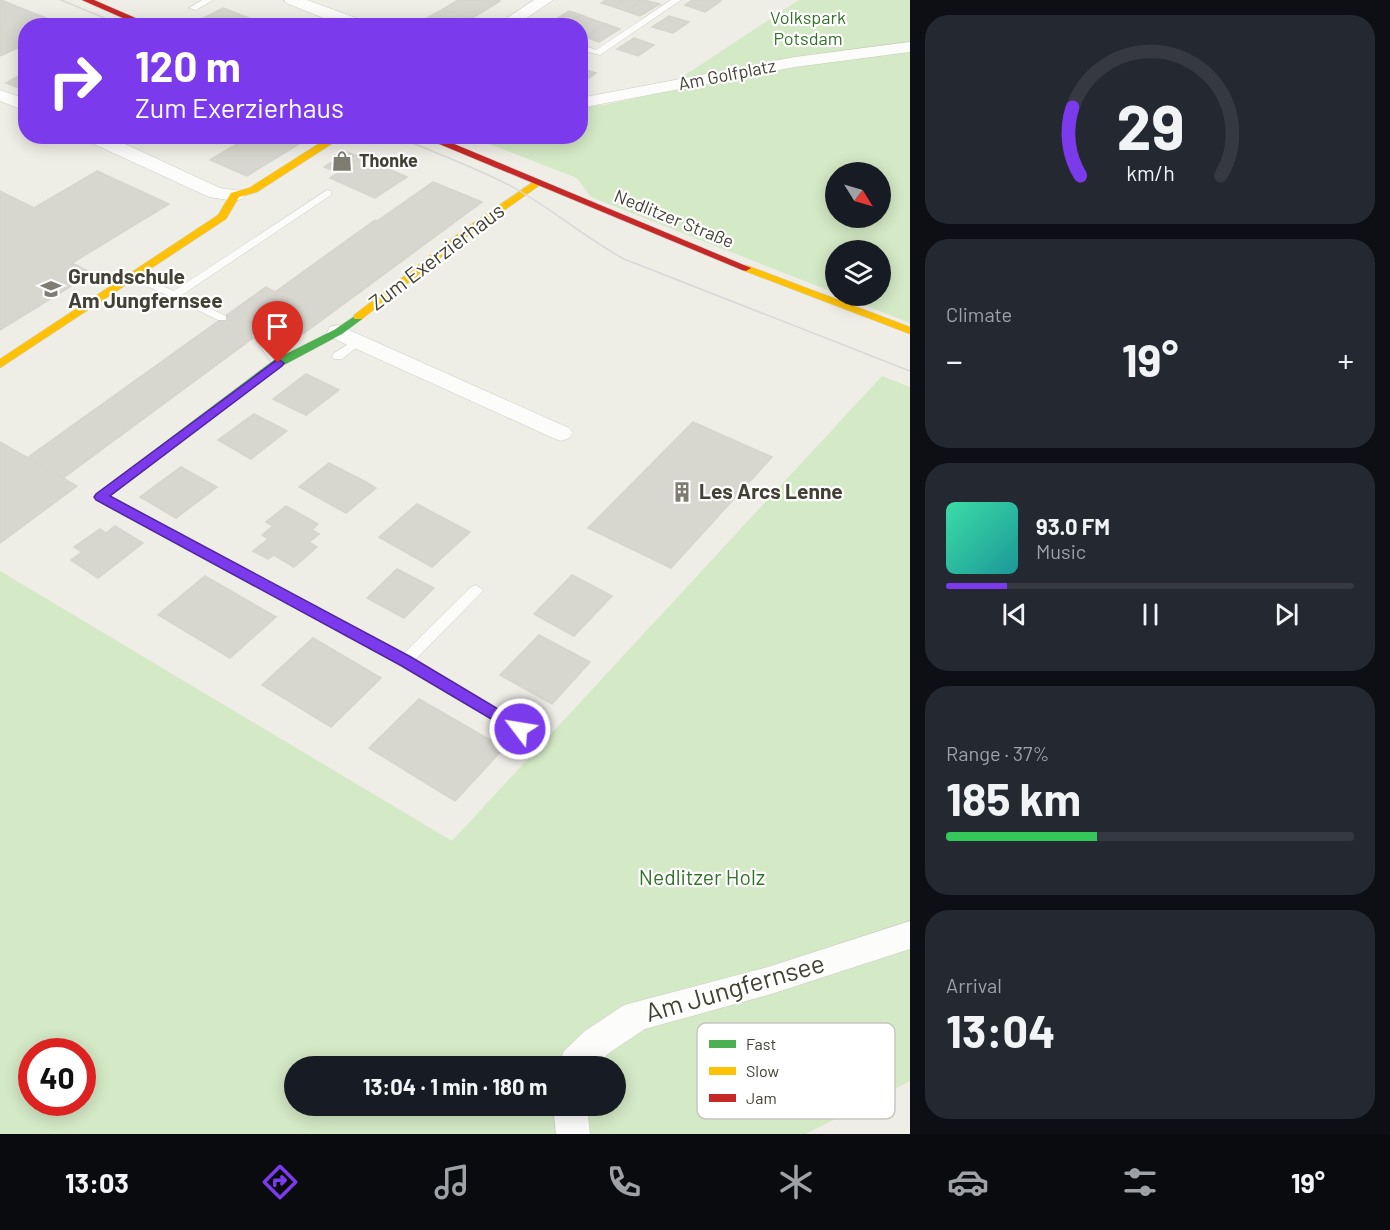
<!DOCTYPE html>
<html lang="en">
<head>
<meta charset="utf-8">
<style>
	body { margin:0; font-family:Barlow,sans-serif; background:#242831; color:#f1f3f6; height:100vh; display:flex; flex-direction:column; font-size:22px; white-space:nowrap }
	* { box-sizing:border-box; margin:0 }
	p { font-size:20px; color:#9ea1a6 }
	.icon { flex:none; width:33px; height:33px; fill:none; stroke:currentColor; stroke-width:2; stroke-linecap:round; stroke-linejoin:round }
	.map { position:relative; flex:1; overflow:hidden }
	.panel { display:flex; flex-direction:column; gap:15px; padding:15px; background:#0d0f14; width:480px }
	.panel>* { flex:none }
	.top-card { position:absolute; left:18px; top:18px; width:570px; height:126px; border-radius:24px; box-shadow:0 3px 15px #0003; background:#7c3aed; color:#fff; overflow:hidden }
	.needle { width:39px; rotate:127deg }
	.controls { position:absolute; left:825px; top:162px; display:grid; gap:12px }
	.controls a { display:grid; place-items:center; width:66px; height:66px; border-radius:50%; background:#171b24; box-shadow:0 3px 15px #0003; font-size:30px }
	.speed { position:absolute; left:18px; top:1038px; display:flex; gap:12px; font-size:30px; font-weight:700; text-align:center }
	.speed>* { display:grid; place-content:center; width:78px; height:78px; border-radius:50%; background:#171b24; box-shadow:0 3px 15px #0003; line-height:1 }
	.speed .limit { border:9px solid #d22; background:#fff; color:#111 }
	.pin { position:absolute; display:grid; place-items:center; width:51px; height:51px; color:#fff; margin:-62px -26px; border-radius:50% 50% 50% 0; rotate:-45deg; box-shadow:0 0 6px #0007 }
	.pin .icon { rotate:45deg }
	.me { position:absolute; width:66px; margin:-33px; rotate:301deg; stroke-linejoin:round; filter:drop-shadow(0 0 4px #0008) }
	.turn { display:flex; align-items:center; gap:21px; height:126px; padding:0 18px; font-size:27px }
	.turn .icon { width:78px; height:78px; stroke-width:2.5 }
	.turn b { display:block; font-size:42px; line-height:51px }
	.big { font-size:45px; font-weight:700; line-height:1.1 }
	.panel .tile { flex:1; display:flex; flex-direction:column; justify-content:center; gap:9px; min-width:0; padding:0 21px; border-radius:24px; background:#242831 }
	.panel .dial { align-items:center; gap:0 }
	.dial svg { height:156px; overflow:visible; fill:none; stroke:#363941; stroke-width:7; stroke-linecap:round; text-anchor:middle }
	.dial text { fill:#f1f3f6; stroke:none }
	.song { display:flex; align-items:center; gap:18px }
	.cover { width:72px; height:72px; border-radius:9px; background:linear-gradient(135deg,hsl(160 70% 55%),hsl(180 70% 35%)) }
	.played { height:6px; border-radius:3px; background:linear-gradient(90deg,#7c3aed 15%,#363941 15%) }
	.keys { display:flex; justify-content:space-around; direction:ltr }
	.heat { display:flex; justify-content:space-between; align-items:center; font-size:33px; direction:ltr }
	.charge { height:9px; border-radius:4px; background:linear-gradient(90deg,#34c759 37%,#363941 0) }
	.trip { position:absolute; left:284px; top:1056px; width:342px; height:60px; border-radius:30px; background:#171b24; box-shadow:0 3px 15px #0003; font-weight:700; line-height:60px; text-align:center }
	.dock { display:flex; height:96px; justify-content:space-around; align-items:center; background:#090b0e; color:#9ea1a6 }
	.dock .icon { width:42px; height:42px }
	.dock .selected { color:#7c3aed }
	.dock b { font-size:27px; color:#f1f3f6 }
	main { display:flex; flex:1; min-height:0 }
	.map>svg:first-child { display:block }
	.green { fill:#d4e9c6; fill-rule:evenodd }
	.building { fill:#d7d6cf; stroke:#d6d5cc; stroke-width:1.5 }
	.lines { fill:none; stroke-linecap:round; stroke-linejoin:round }
	.lane-casing { stroke:#cccbc4; stroke-width:1 }
	.street-casing { stroke:#cccbc4; stroke-width:1 }
	.fast-casing { stroke:#cccbbc; stroke-width:1 }
	.slow-casing { stroke:#cccbbc; stroke-width:1 }
	.jam-casing { stroke:#cccbbc; stroke-width:1 }
	.lane { fill:#fcfcfb; fill-rule:evenodd }
	.street { fill:#fcfcfb; fill-rule:evenodd }
	.fast { fill:#4caf50; fill-rule:evenodd }
	.slow { fill:#ffc107; fill-rule:evenodd }
	.jam { fill:#c62828; fill-rule:evenodd }
	.tram { stroke:#d8d8d7; stroke-width:1.5 }
	.route { fill:#7c3aed; stroke:#51269a; stroke-width:1.5 }
	.labels { text-anchor:middle; stroke-width:4.5; stroke-linejoin:round; paint-order:stroke }
	.far-park-label { font-size:18px; fill:#337329; stroke:#fff }
	.far-street-label { font-size:18px; fill:#434134; stroke:#fff }
	.far-poi-label { font-size:18px; font-weight:bold; fill:#434134; stroke:#fff; text-anchor:start }
	.street-label { font-size:21px; fill:#434134; stroke:#fff }
	.poi-label { font-size:21px; font-weight:bold; fill:#434134; stroke:#fff; text-anchor:start }
	.park-label { font-size:21px; fill:#337329; stroke:#fff }
	.near-street-label { font-size:26px; fill:#434134; stroke:#fff }
	.key { fill:#fff; stroke:#c7c6c2; stroke-width:1.5 }
	.key-label { font-size:16px; fill:#434134 }
</style>
</head>
<body>
<main>
<div class="map">
<svg width="910" height="1134" viewBox="0 0 910 1134">
	<rect width="100%" height="100%" fill="#eeede6"/>
	<!-- green -->
	<g class="green">
		<polygon points="799,0 910,0 910,42 673,83"/>
		<path d="M 910,48 L 910,323 L 841,296 L 880,296 L 880,250 L 836,250 L 835,293 L 591,197 L 577,178 L 471,137 L 580,136 L 581,107 L 604,105 L 792,64 ZM 836,172 L 880,172 L 880,218 L 836,218 Z"/>
		<path d="M 882,376 L 910,387 L 910,1081 L 806,1134 L 0,1134 L 0,571 L 452,841 ZM 32,1052 L 82,1052 L 82,1102 L 32,1102 ZM 294,1066 L 615,1066 L 615,1106 L 294,1106 Z"/>
	</g>
	<!-- building -->
	<g class="building">
		<polygon points="0,0 1,0 63,25 26,26 26,44 0,56 0,27 2,26 0,26"/>
		<polygon points="458,0 498,0 500,1 471,19 443,9"/>
		<polygon points="606,0 625,0 614,7 601,3"/>
		<polygon points="625,0 644,0 626,11 614,7"/>
		<polygon points="644,0 660,4 640,16 626,11"/>
		<polygon points="692,0 718,0 721,1 705,12 685,5"/>
		<polygon points="223,8 269,26 220,26 202,19"/>
		<polygon points="443,9 471,19 459,26 413,26"/>
		<polygon points="569,11 581,15 564,26 548,24"/>
		<polygon points="581,15 594,20 580,28 580,26 564,26"/>
		<polygon points="669,16 689,22 673,33 652,27"/>
		<polygon points="594,20 606,24 585,37 580,35 580,28"/>
		<polygon points="606,24 620,29 599,42 585,37"/>
		<polygon points="634,38 654,45 638,56 617,49"/>
		<polygon points="580,68 596,73 580,84"/>
		<polygon points="26,72 26,91 6,83"/>
		<polygon points="250,136 312,136 247,176 210,160"/>
		<polygon points="347,152 362,158 339,173 324,167"/>
		<polygon points="362,158 407,177 375,198 330,178"/>
		<polygon points="97,171 169,204 72,263 92,273 0,330 0,191 34,208"/>
		<polygon points="433,182 482,202 303,334 276,321 275,292 375,220 377,221"/>
		<polygon points="266,287 275,292 276,321 63,478 27,458"/>
		<polygon points="306,374 339,390 306,415 273,399"/>
		<polygon points="254,414 287,431 251,459 218,440"/>
		<polygon points="693,422 772,457 671,568 588,528"/>
		<polygon points="0,442 77,486 0,543"/>
		<polygon points="329,463 366,482 376,488 346,513 299,487"/>
		<polygon points="181,467 217,487 176,518 140,497"/>
		<polygon points="417,504 470,532 432,567 379,537"/>
		<polygon points="286,506 318,524 312,530 319,534 309,542 317,547 294,567 274,555 268,559 253,551 268,539 262,535 273,526 266,522"/>
		<polygon points="115,526 143,543 98,578 71,560 82,552 74,547 100,529 106,533"/>
		<polygon points="397,569 434,588 404,618 367,598"/>
		<polygon points="572,575 612,596 574,636 534,614"/>
		<polygon points="205,576 276,617 230,658 158,615"/>
		<polygon points="539,635 590,662 552,704 500,675"/>
		<polygon points="313,638 381,678 331,727 262,685"/>
		<polygon points="419,699 504,748 455,801 369,748"/>
	</g>
	<g class="lines">
		<!-- lane casing -->
		<g class="lane-casing">
			<g id="lane">
				<polygon points="202,0 213,0 196,10 189,8"/>
				<polygon points="671,0 681,0 600,55 580,50 580,44 596,50"/>
				<polygon points="327,190 331,191 331,195 182,295 226,316 226,320 218,320 129,277 130,275 138,275 174,291"/>
				<polygon points="258,332 262,333 282,360 284,363 282,366 274,366 252,335"/>
				<polygon points="358,338 364,341 362,343 342,359 334,359 332,356 334,353"/>
				<polygon points="476,585 483,590 481,593 410,665 400,665 398,661 400,657 471,587"/>
			</g>
		</g>
		<!-- street casing -->
		<g class="street-casing">
			<g id="street">
				<polygon points="284,0 307,0 367,22 369,26 344,26 286,3"/>
				<polygon points="534,0 553,0 515,26 495,26"/>
				<polygon points="910,42 910,52 795,67 580,108 580,98 795,57"/>
				<polygon points="0,90 26,99 26,111 0,101"/>
				<polygon points="83,136 108,136 220,188 242,191 245,195 242,199 235,201 209,197 85,140"/>
				<polygon points="338,325 569,428 573,433 569,438 561,441 553,438 330,337 327,332 330,327"/>
				<polygon points="910,921 910,949 768,995 645,1029 609,1053 595,1066 558,1066 564,1051 585,1031 624,1005 768,967"/>
				<polygon points="553,1106 587,1106 590,1134 556,1134"/>
			</g>
		</g>
		<!-- fast casing -->
		<g class="fast-casing">
			<polygon id="fast" points="358,314 364,317 362,319 342,334 282,366 110,496 132,508 134,511 132,514 122,514 96,500 95,497 96,494 274,360 334,330"/>
		</g>
		<!-- slow casing -->
		<g class="slow-casing">
			<g id="slow">
				<polygon points="331,136 344,136 257,192 239,197 226,219 0,368 0,359 218,215 231,193 249,188"/>
				<polygon points="536,180 540,181 540,185 471,234 362,319 354,319 354,315 463,230"/>
				<polygon points="746,265 910,327 910,334 742,270 741,268"/>
			</g>
		</g>
		<!-- jam casing -->
		<g class="jam-casing">
			<g id="jam">
				<polygon points="82,0 94,0 154,26 141,26"/>
				<polygon points="420,136 435,136 751,268 746,271 742,270"/>
				<polygon points="127,507 410,657 525,725 527,729 525,733 520,735 515,733 400,665 122,514 120,511"/>
			</g>
		</g>
		<!-- lane -->
		<use href="#lane" class="lane"/>
		<!-- street -->
		<use href="#street" class="street"/>
		<!-- fast -->
		<use href="#fast" class="fast"/>
		<!-- slow -->
		<use href="#slow" class="slow"/>
		<!-- jam -->
		<use href="#jam" class="jam"/>
		<!-- tram -->
		<g class="tram">
			<polyline points="61,0 124,26"/>
			<path d="M 396,136 C 433,152 471,166 507,184 C 548,205 583,237 624,259 L 910,371"/>
		</g>
	</g>
	<!-- route -->
	<polygon class="route" points="278,359 284,363 282,366 110,496 411,657 525,725 527,729 525,733 515,733 400,665 96,500 94,497 96,494"/>
	<!-- icons -->
	<defs>
		<g id="shop-bare" transform="scale(1.62)"><path d="M-5-2.5h2.3a2.7 3.5 0 0 1 5.4 0H5L5.5 6h-11ZM-1.5-2.5h3a1.5 2.3 0 0 0-3 0Z" fill="#7f7d72" stroke="#fff" stroke-width="2.5" paint-order="stroke"/></g>
		<g id="school-bare" transform="scale(1.62)"><path d="M0-5L7-2L0 1L-7-2ZM-4 1L0 2.5L4 1V4Q0 6-4 4Z" fill="#7f7d72" stroke="#fff" stroke-width="2.5" paint-order="stroke"/></g>
		<g id="building-bare" transform="scale(1.62)"><path d="M-4-6H4V6H1V3H-1V6H-4ZM-2.5-4.3h1.7v1.8h-1.7ZM.8-4.3h1.7v1.8H.8ZM-2.5-1h1.7V.8h-1.7ZM.8-1h1.7V.8H.8Z" fill="#7f7d72" stroke="#fff" stroke-width="2.5" paint-order="stroke"/></g>
	</defs>
	<g fill-rule="evenodd">
		<use href="#shop-bare" x="342" y="161"/>
		<use href="#school-bare" x="51" y="289"/>
		<use href="#building-bare" x="682" y="492"/>
	</g>
	<g class="labels">
		<!-- far-park labels -->
		<g class="far-park-label">
			<text x="808" y="24">Volkspark<tspan x="808" dy="21">Potsdam</tspan></text>
		</g>
		<!-- far-street labels -->
		<g class="far-street-label">
			<text transform="translate(727 75) rotate(-11)" y="6">Am Golfplatz</text>
			<text transform="translate(674 219) rotate(22)" y="6">Nedlitzer Straße</text>
		</g>
		<!-- far-poi labels -->
		<g class="far-poi-label">
			<text x="359" y="167">Thonke</text>
		</g>
		<!-- street labels -->
		<g class="street-label">
			<text transform="translate(437 257) rotate(-37)" y="7">Zum Exerzierhaus</text>
		</g>
		<!-- poi labels -->
		<g class="poi-label">
			<text x="68" y="284">Grundschule<tspan x="68" dy="24">Am Jungfernsee</tspan></text>
			<text x="699" y="499">Les Arcs Lenne</text>
		</g>
		<!-- park labels -->
		<g class="park-label">
			<text x="702" y="885">Nedlitzer Holz</text>
		</g>
		<!-- near-street labels -->
		<g class="near-street-label">
			<text transform="translate(735 988) rotate(-16)" y="9">Am Jungfernsee</text>
		</g>
	</g>
	<!-- legend -->
	<rect x="697" y="1023" width="198" height="96" rx="9" class="key"/>
	<rect x="709" y="1040" width="27" height="8" fill="#4caf50"/>
	<rect x="709" y="1067" width="27" height="8" fill="#ffc107"/>
	<rect x="709" y="1094" width="27" height="8" fill="#c62828"/>
	<g class="key-label">
		<text x="746" y="1050">Fast</text>
		<text x="746" y="1077">Slow</text>
		<text x="746" y="1104">Jam</text>
	</g>
</svg>
<div class="controls">
<a><svg class="needle" viewBox="-14 -14 28 28"><path d="M0-13l5 13h-10z" fill="#e53935"/><path d="M0 13l5-13h-10z" fill="#9ea1a6"/></svg></a>
<a><svg class="icon" aria-label="layers" viewBox="0 0 24 24"><path d="M12 4l9 5-9 5-9-5zM3 14l9 5 9-5"/></svg></a>
</div>
<div class="speed"><div class="limit">40</div></div>
<div class="pin" style="left:278px;top:363px;background:#d93025"><svg class="icon" aria-label="arrive" viewBox="0 0 24 24"><path d="M6 21V4h12l-3 4 3 4H6"/></svg></div>
<svg class="me" style="left:520px;top:729px" viewBox="-20 -20 40 40"><circle r="17" fill="#7c3aed" stroke="#fff" stroke-width="3"/><path d="M0-11L8 9 0 5-8 9z" fill="#fff"/></svg>
<div class="trip">13:04 · 1 min · 180 m</div>
<div class="top-card">
<div class="turn"><svg class="icon" aria-label="right" viewBox="0 0 24 24"><path d="M7 20v-9h11M14 6l5 5-5 5"/></svg><div><b>120 m</b>Zum Exerzierhaus</div></div>
</div>
</div>
<section class="panel">
<div class="tile dial"><svg viewBox="0 0 100 80">
<path d="M14 69A42 42 0 1 1 86 69"/>
<path d="M14 69A42 42 0 0 1 10 34" stroke="#7c3aed"/>
<text x="50" y="56" font-size="32" font-weight="700">29</text>
<text x="50" y="72" font-size="11">km/h</text>
</svg></div>
<div class="tile"><p>Climate</p>
<div class="heat"><a>−</a><b class="big">19°</b><a>+</a></div>
</div>
<div class="tile">
<div class="song"><i class="cover"></i><div><b>93.0 FM</b><p>Music</p></div></div>
<div class="played"></div>
<div class="keys"><svg class="icon" aria-label="previous" viewBox="0 0 24 24"><path d="M18 5L8 12l10 7zM5 5v14"/></svg><svg class="icon" aria-label="pause" viewBox="0 0 24 24"><path d="M8 5v14M16 5v14"/></svg><svg class="icon" aria-label="next" viewBox="0 0 24 24"><path d="M6 5l10 7-10 7zM19 5v14"/></svg></div>
</div>
<div class="tile"><p>Range · 37%</p><b class="big">185 km</b><div class="charge"></div></div>
<div class="tile"><p>Arrival</p><b class="big">13:04</b></div>
</section>
</main>
<nav class="dock">
<b>13:03</b>
<svg class="icon selected" aria-label="directions" viewBox="0 0 24 24"><path d="M12 3l9 9-9 9-9-9zM9 14v-3h6M13 9l2 2-2 2"/></svg>
<svg class="icon" aria-label="music" viewBox="0 0 24 24"><path d="M9 18V5l10-2v13"/><circle cx="6" cy="18" r="3"/><circle cx="16" cy="16" r="3"/></svg>
<svg class="icon" aria-label="phone" viewBox="0 0 24 24"><path d="M5 4h4l2 5-3 2q2 4 5 5l2-3 5 2v4C11 20 4 13 5 4z"/></svg>
<svg class="icon" aria-label="climate" viewBox="0 0 24 24"><path d="M12 3v18M4 7l16 10M4 17L20 7"/></svg>
<svg class="icon" aria-label="car" viewBox="0 0 24 24"><path d="M5 17H2v-5l4-1 3-4h7l3 4 3 1v5h-3M9 17h6M6 11h13"/><circle cx="7" cy="17" r="2"/><circle cx="17" cy="17" r="2"/></svg>
<svg class="icon" aria-label="filters" viewBox="0 0 24 24"><path d="M4 7h16M4 17h16"/><circle cx="9" cy="7" r="2"/><circle cx="15" cy="17" r="2"/></svg>
<b>19°</b>
</nav>
</body>
</html>
